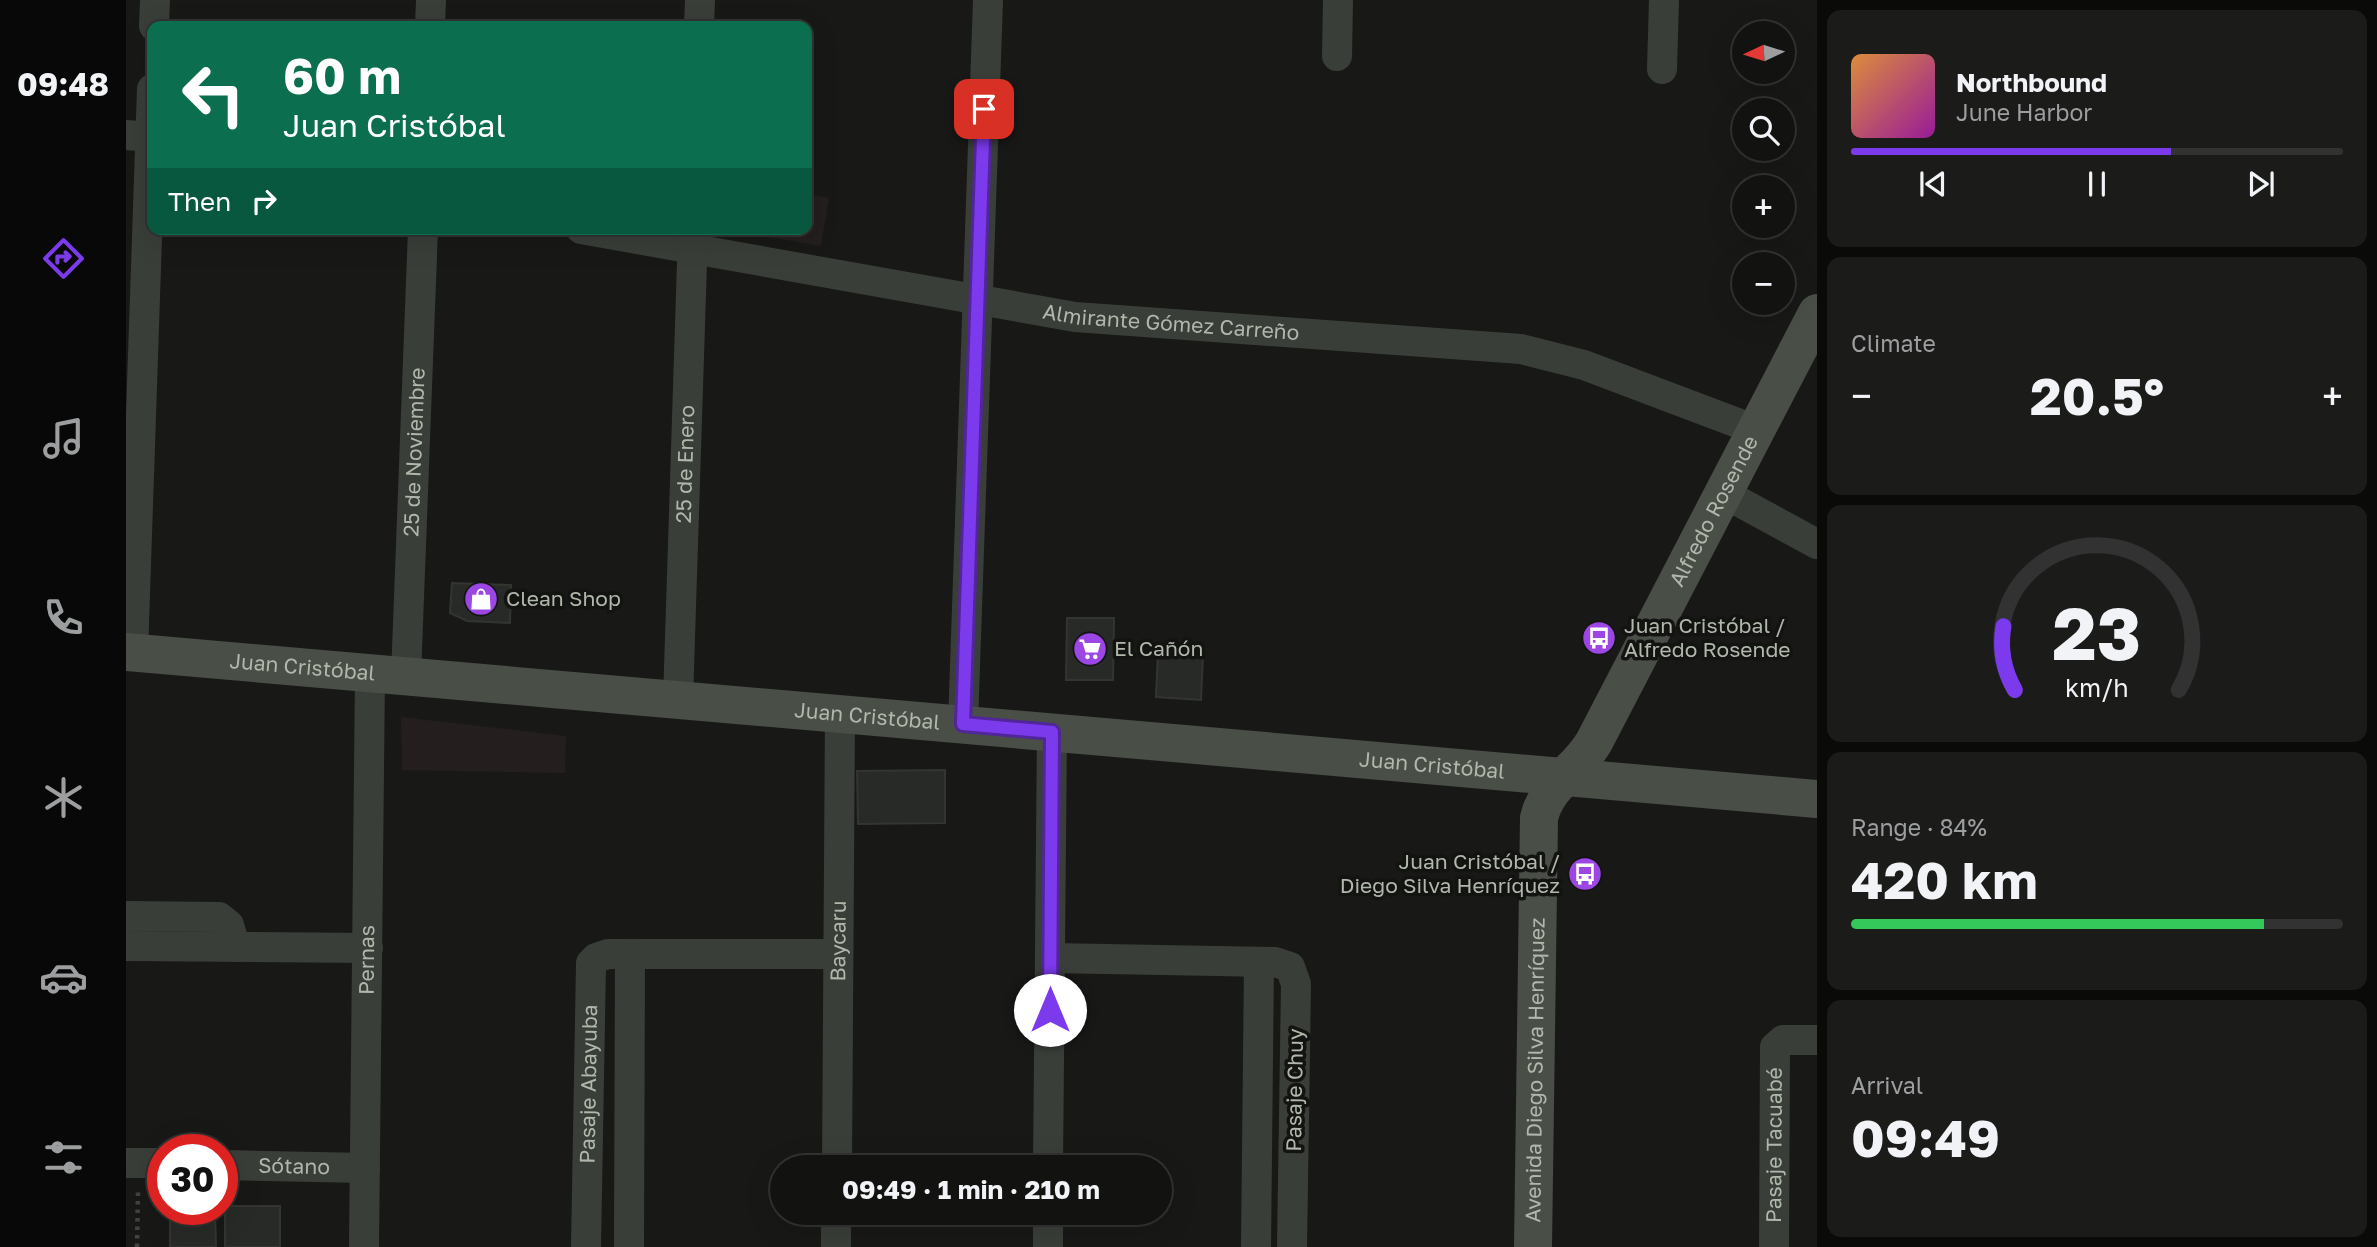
<!DOCTYPE html>
<html lang="en">
<head>
<meta charset="utf-8">
<style>
	body { margin:0; font-family:"Golos Text",sans-serif; background:#1b1c1a; color:#f1f3f6; height:100vh; display:flex; flex-direction:column; font-size:26px; white-space:nowrap }
	* { box-sizing:border-box; margin:0 }
	p { font-size:23px; color:#9c9e9f }
	.icon { flex:none; width:38px; height:38px; fill:none; stroke:currentColor; stroke-width:2; stroke-linecap:round; stroke-linejoin:round }
	.map { position:relative; flex:1; overflow:hidden }
	.details { display:flex; flex-direction:column; gap:10px; padding:10px; background:#0a0a09; width:560px }
	.details>* { flex:none }
	.guide { position:absolute; left:21px; top:21px; width:665px; height:214px; border-radius:14px; box-shadow:0 7px 28px #0002,0 0 0 2px #313231; background:#0b6e4f; color:#fff; overflow:hidden }
	.needle { width:46px; rotate:266deg }
	.fabs { position:absolute; left:1606px; top:21px; display:grid; gap:14px }
	.fabs a { display:grid; place-items:center; width:63px; height:63px; border-radius:50%; background:#121311; box-shadow:0 7px 28px #0002,0 0 0 2px #313231; font-size:35px }
	.speed { position:absolute; left:21px; top:1134px; display:flex; gap:14px; font-size:35px; font-weight:700; text-align:center }
	.speed>* { display:grid; place-content:center; width:91px; height:91px; border-radius:50%; background:#121311; box-shadow:0 7px 28px #0002,0 0 0 2px #313231; line-height:1 }
	.speed .limit { border:10px solid #d22; background:#fff; color:#111 }
	.pin { position:absolute; display:grid; place-items:center; width:60px; height:60px; color:#fff; margin:-30px; border-radius:14px; box-shadow:0 4px 10px #0006 }
	.me { position:absolute; width:77px; margin:-38px; rotate:0deg; stroke-linejoin:round; filter:drop-shadow(0 0 5px #0008) }
	.turn { display:flex; align-items:center; gap:24px; height:147px; padding:0 21px; font-size:32px }
	.turn .icon { width:91px; height:91px; stroke-width:2.5 }
	.turn b { display:block; font-size:49px; line-height:60px }
	.then { display:flex; align-items:center; height:66px; padding:0 21px; background:#0003; gap:14px; font-size:26px }
	.big { font-size:52px; font-weight:700; line-height:1.1 }
	.details .tile { flex:1; display:flex; flex-direction:column; justify-content:center; gap:10px; min-width:0; padding:0 24px; border-radius:14px; background:#1b1c1a }
	.details .dial { align-items:center; gap:0 }
	.dial svg { height:182px; overflow:visible; fill:none; stroke:#313231; stroke-width:7; stroke-linecap:round; text-anchor:middle }
	.dial text { fill:#f1f3f6; stroke:none }
	.song { display:flex; align-items:center; gap:21px }
	.cover { width:84px; height:84px; border-radius:10px; background:linear-gradient(135deg,hsl(30 70% 55%),hsl(300 70% 35%)) }
	.played { height:7px; border-radius:4px; background:linear-gradient(90deg,#7c3aed 65%,#313231 65%) }
	.keys { display:flex; justify-content:space-around; direction:ltr }
	.heat { display:flex; justify-content:space-between; align-items:center; font-size:38px; direction:ltr }
	.charge { height:10px; border-radius:5px; background:linear-gradient(90deg,#34c759 84%,#313231 0) }
	.trip { position:absolute; left:644px; top:1155px; width:402px; height:70px; border-radius:35px; background:#121311; box-shadow:0 7px 28px #0002,0 0 0 2px #313231; font-weight:700; line-height:70px; text-align:center }
	main { display:flex; flex:1; min-height:0 }
	.dock { display:flex; flex-direction:column; width:126px; justify-content:space-around; align-items:center; background:#070807; color:#9c9e9f }
	.dock .icon { width:49px; height:49px }
	.dock .current { color:#7c3aed }
	.dock b { font-size:32px; color:#f1f3f6 }
	.map>svg:first-child { display:block }
	.green { fill:#241e1e }
	.building { fill:#282a27; stroke:#323532; stroke-width:2 }
	.lines { fill:none; stroke-linecap:round; stroke-linejoin:round }
	.path { stroke:#41453f; stroke-width:4.5; stroke-dasharray:3.5 5; stroke-linecap:butt }
	.street { stroke:#3a3e39; stroke-width:30 }
	.secondary { stroke:#494e47; stroke-width:38 }
	.route-casing { stroke:#51269a; stroke-width:18 }
	.route { stroke:#7c3aed; stroke-width:12 }
	.labels { text-anchor:middle; stroke-width:7; stroke-linejoin:round; paint-order:stroke }
	.street-label { font-size:21px; fill:#b0b8ab; stroke:#131412 }
	.poi-label { font-size:21px; fill:#b0b8ab; stroke:#131412; text-anchor:start }
</style>
</head>
<body>
<main>
<nav class="dock">
<b>09:48</b>
<svg class="icon current" aria-label="directions" viewBox="0 0 24 24"><path d="M12 3l9 9-9 9-9-9zM9 14v-3h6M13 9l2 2-2 2"/></svg>
<svg class="icon" aria-label="music" viewBox="0 0 24 24"><path d="M9 18V5l10-2v13"/><circle cx="6" cy="18" r="3"/><circle cx="16" cy="16" r="3"/></svg>
<svg class="icon" aria-label="phone" viewBox="0 0 24 24"><path d="M5 4h4l2 5-3 2q2 4 5 5l2-3 5 2v4C11 20 4 13 5 4z"/></svg>
<svg class="icon" aria-label="climate" viewBox="0 0 24 24"><path d="M12 3v18M4 7l16 10M4 17L20 7"/></svg>
<svg class="icon" aria-label="car" viewBox="0 0 24 24"><path d="M5 17H2v-5l4-1 3-4h7l3 4 3 1v5h-3M9 17h6M6 11h13"/><circle cx="7" cy="17" r="2"/><circle cx="17" cy="17" r="2"/></svg>
<svg class="icon" aria-label="filters" viewBox="0 0 24 24"><path d="M4 7h16M4 17h16"/><circle cx="9" cy="7" r="2"/><circle cx="15" cy="17" r="2"/></svg>
</nav>
<div class="map">
<svg width="1691" height="1247" viewBox="0 0 1691 1247">
	<rect width="100%" height="100%" fill="#181917"/>
	<!-- green -->
	<g class="green">
		<polygon points="681,194 703,198 695,246 606,231 681,229"/>
		<polygon points="275,717 440,736 439,773 276,770"/>
	</g>
	<!-- building -->
	<g class="building">
		<polygon points="326,583 385,585 384,623 341,621 324,613"/>
		<polygon points="941,618 988,618 987,680 940,680"/>
		<polygon points="1032,652 1077,654 1075,700 1030,697"/>
		<polygon points="819,770 819,823 732,824 731,771"/>
		<rect x="99" y="1206" width="55" height="41"/>
		<polygon points="44,1209 89,1209 90,1247 44,1247"/>
	</g>
	<g class="lines">
		<!-- path -->
		<polyline class="path" points="11,1247 12,1192"/>
		<!-- street -->
		<g class="street">
			<polyline points="28,26 29,0"/>
			<polyline points="304,26 305,0"/>
			<polyline points="573,26 574,0"/>
			<polyline points="1211,56 1212,0"/>
			<polyline points="1536,69 1538,0"/>
			<polyline points="0,135 25,137"/>
			<path id="s1" d="M 455,229 L 949,317 L 1395,349 L 1458,365 L 1630,430"/>
			<polyline points="1597,493 1691,544"/>
			<polyline points="7,653 26,89"/>
			<path id="s2" d="M 280,676 L 297,229"/>
			<path id="s3" d="M 552,700 L 567,231"/>
			<polyline points="837,724 862,0"/>
			<polyline points="0,916 93,917 103,925 109,947"/>
			<polyline points="0,946 242,948"/>
			<polyline points="924,958 1149,962 1164,967 1170,984 1166,1247"/>
			<polyline points="0,1163 37,1163"/>
			<path id="s4" d="M 96,1165 L 239,1168"/>
			<path id="s5" d="M 711,1167 L 714,714"/>
			<polyline points="922,1167 926,732"/>
			<path id="s6" d="M 238,1247 L 244,673"/>
			<path id="s7" d="M 460,1247 L 465,963 L 470,958 L 482,954 L 712,954"/>
			<polyline points="503,1247 504,954"/>
			<polyline points="710,1247 710,1213"/>
			<polyline points="922,1247 922,1213"/>
			<polyline points="1130,1247 1133,962"/>
			<path id="s8" d="M 1648,1247 L 1649,1047 L 1657,1040 L 1691,1040"/>
		</g>
		<!-- secondary -->
		<g class="secondary">
			<path id="s9" d="M 0,652 L 1691,799"/>
			<path id="s10" d="M 1407,1247 L 1413,818 C 1421,784 1451,771 1468,742 L 1691,313"/>
		</g>
	</g>
	<g class="lines">
		<!-- route casing -->
		<g class="route-casing">
			<polyline id="route" points="858,109 837,724 926,732 924,1010"/>
		</g>
		<!-- route -->
		<use href="#route" class="route"/>
	</g>
	<!-- icons -->
	<defs>
		<g id="shop-disc" transform="scale(1.75)"><circle r="9.5" fill="#9c46e3" stroke="#131412"/><path d="M-5-2.5h2.3a2.7 3.5 0 0 1 5.4 0H5L5.5 6h-11ZM-1.5-2.5h3a1.5 2.3 0 0 0-3 0Z" fill="#fff"/></g>
		<g id="bus-disc" transform="scale(1.75)"><circle r="9.5" fill="#9c46e3" stroke="#131412"/><path d="M-5-6H5V4H4V6H2V4H-2V6H-4V4H-5ZM-3.5-4V0h7V-4ZM-3.5 1.2v1.5H-2V1.2ZM2 1.2v1.5H3.5V1.2Z" fill="#fff"/></g>
		<g id="supermarket-disc" transform="scale(1.75)"><circle r="9.5" fill="#9c46e3" stroke="#131412"/><path d="M-6-5.5h2.5l.6 2H6L4.5 2H-2.5L-4.4-4H-6ZM-1.5 3.2a1.3 1.3 0 1 0 .1 0ZM3 3.2a1.3 1.3 0 1 0 .1 0Z" fill="#fff"/></g>
	</defs>
	<g fill-rule="evenodd">
		<use href="#shop-disc" x="355" y="599"/>
		<use href="#bus-disc" x="1473" y="638"/>
		<use href="#supermarket-disc" x="964" y="649"/>
		<use href="#bus-disc" x="1459" y="874"/>
	</g>
	<g class="labels">
		<!-- street labels -->
		<g class="street-label">
			<text dy="7" stroke="none"><textPath href="#s1" startOffset="598">Almirante Gómez Carreño</textPath></text>
			<text dy="7" stroke="none"><textPath href="#s2" startOffset="224">25 de Noviembre</textPath></text>
			<text dy="7" stroke="none"><textPath href="#s3" startOffset="236">25 de Enero</textPath></text>
			<text dy="7" stroke="none"><textPath href="#s10" startOffset="784">Alfredo Rosende</textPath></text>
			<text dy="7" stroke="none"><textPath href="#s9" startOffset="177">Juan Cristóbal</textPath></text>
			<text dy="7" stroke="none"><textPath href="#s9" startOffset="744">Juan Cristóbal</textPath></text>
			<text dy="7" stroke="none"><textPath href="#s9" startOffset="1311">Juan Cristóbal</textPath></text>
			<text dy="7" stroke="none"><textPath href="#s5" startOffset="226">Baycaru</textPath></text>
			<text dy="7" stroke="none"><textPath href="#s6" startOffset="287">Pernas</textPath></text>
			<text dy="7" stroke="none"><textPath href="#s10" startOffset="177">Avenida Diego Silva Henríquez</textPath></text>
			<text dy="7" stroke="none"><textPath href="#s7" startOffset="163">Pasaje Abayuba</textPath></text>
			<text transform="translate(1169 1090) rotate(-89)" y="7">Pasaje Chuy</text>
			<text dy="7" stroke="none"><textPath href="#s8" startOffset="102">Pasaje Tacuabé</textPath></text>
			<text dy="7" stroke="none"><textPath href="#s4" startOffset="72">Sótano</textPath></text>
		</g>
		<!-- poi labels -->
		<g class="poi-label">
			<text x="380" y="606">Clean Shop</text>
			<text x="1498" y="633">Juan Cristóbal /<tspan x="1498" dy="24">Alfredo Rosende</tspan></text>
			<text x="988" y="656">El Cañón</text>
			<text x="1434" y="869" text-anchor="end">Juan Cristóbal /<tspan x="1434" dy="24">Diego Silva Henríquez</tspan></text>
		</g>
	</g>
</svg>
<div class="fabs">
<a><svg class="needle" viewBox="-14 -14 28 28"><path d="M0-13l5 13h-10z" fill="#e53935"/><path d="M0 13l5-13h-10z" fill="#9c9e9f"/></svg></a>
<a><svg class="icon" aria-label="search" viewBox="0 0 24 24"><circle cx="10" cy="10" r="6"/><path d="M15 15l6 6"/></svg></a>
<a>+</a>
<a>−</a>
</div>
<div class="speed"><div class="limit">30</div></div>
<div class="pin" style="left:858px;top:109px;background:#d93025"><svg class="icon" aria-label="arrive" viewBox="0 0 24 24"><path d="M6 21V4h12l-3 4 3 4H6"/></svg></div>
<svg class="me" style="left:924px;top:1010px" viewBox="-20 -20 40 40"><circle r="19" fill="#fff"/><path d="M0-13L10 11 0 6-10 11z" fill="#7c3aed"/></svg>
<div class="trip">09:49 · 1 min · 210 m</div>
<div class="guide">
<div class="turn"><svg class="icon" aria-label="left" viewBox="0 0 24 24"><path d="M17 20v-9H6M10 6l-5 5 5 5"/></svg><div><b>60 m</b>Juan Cristóbal</div></div>
<div class="then">Then<svg class="icon" aria-label="right" viewBox="0 0 24 24"><path d="M7 20v-9h11M14 6l5 5-5 5"/></svg></div>
</div>
</div>
<section class="details">
<div class="tile">
<div class="song"><i class="cover"></i><div><b>Northbound</b><p>June Harbor</p></div></div>
<div class="played"></div>
<div class="keys"><svg class="icon" aria-label="previous" viewBox="0 0 24 24"><path d="M18 5L8 12l10 7zM5 5v14"/></svg><svg class="icon" aria-label="pause" viewBox="0 0 24 24"><path d="M8 5v14M16 5v14"/></svg><svg class="icon" aria-label="next" viewBox="0 0 24 24"><path d="M6 5l10 7-10 7zM19 5v14"/></svg></div>
</div>
<div class="tile"><p>Climate</p>
<div class="heat"><a>−</a><b class="big">20.5°</b><a>+</a></div>
</div>
<div class="tile dial"><svg viewBox="0 0 100 80">
<path d="M14 69A42 42 0 1 1 86 69"/>
<path d="M14 69A42 42 0 0 1 9 41" stroke="#7c3aed"/>
<text x="50" y="56" font-size="32" font-weight="700">23</text>
<text x="50" y="72" font-size="11">km/h</text>
</svg></div>
<div class="tile"><p>Range · 84%</p><b class="big">420 km</b><div class="charge"></div></div>
<div class="tile"><p>Arrival</p><b class="big">09:49</b></div>
</section>
</main>
</body>
</html>
